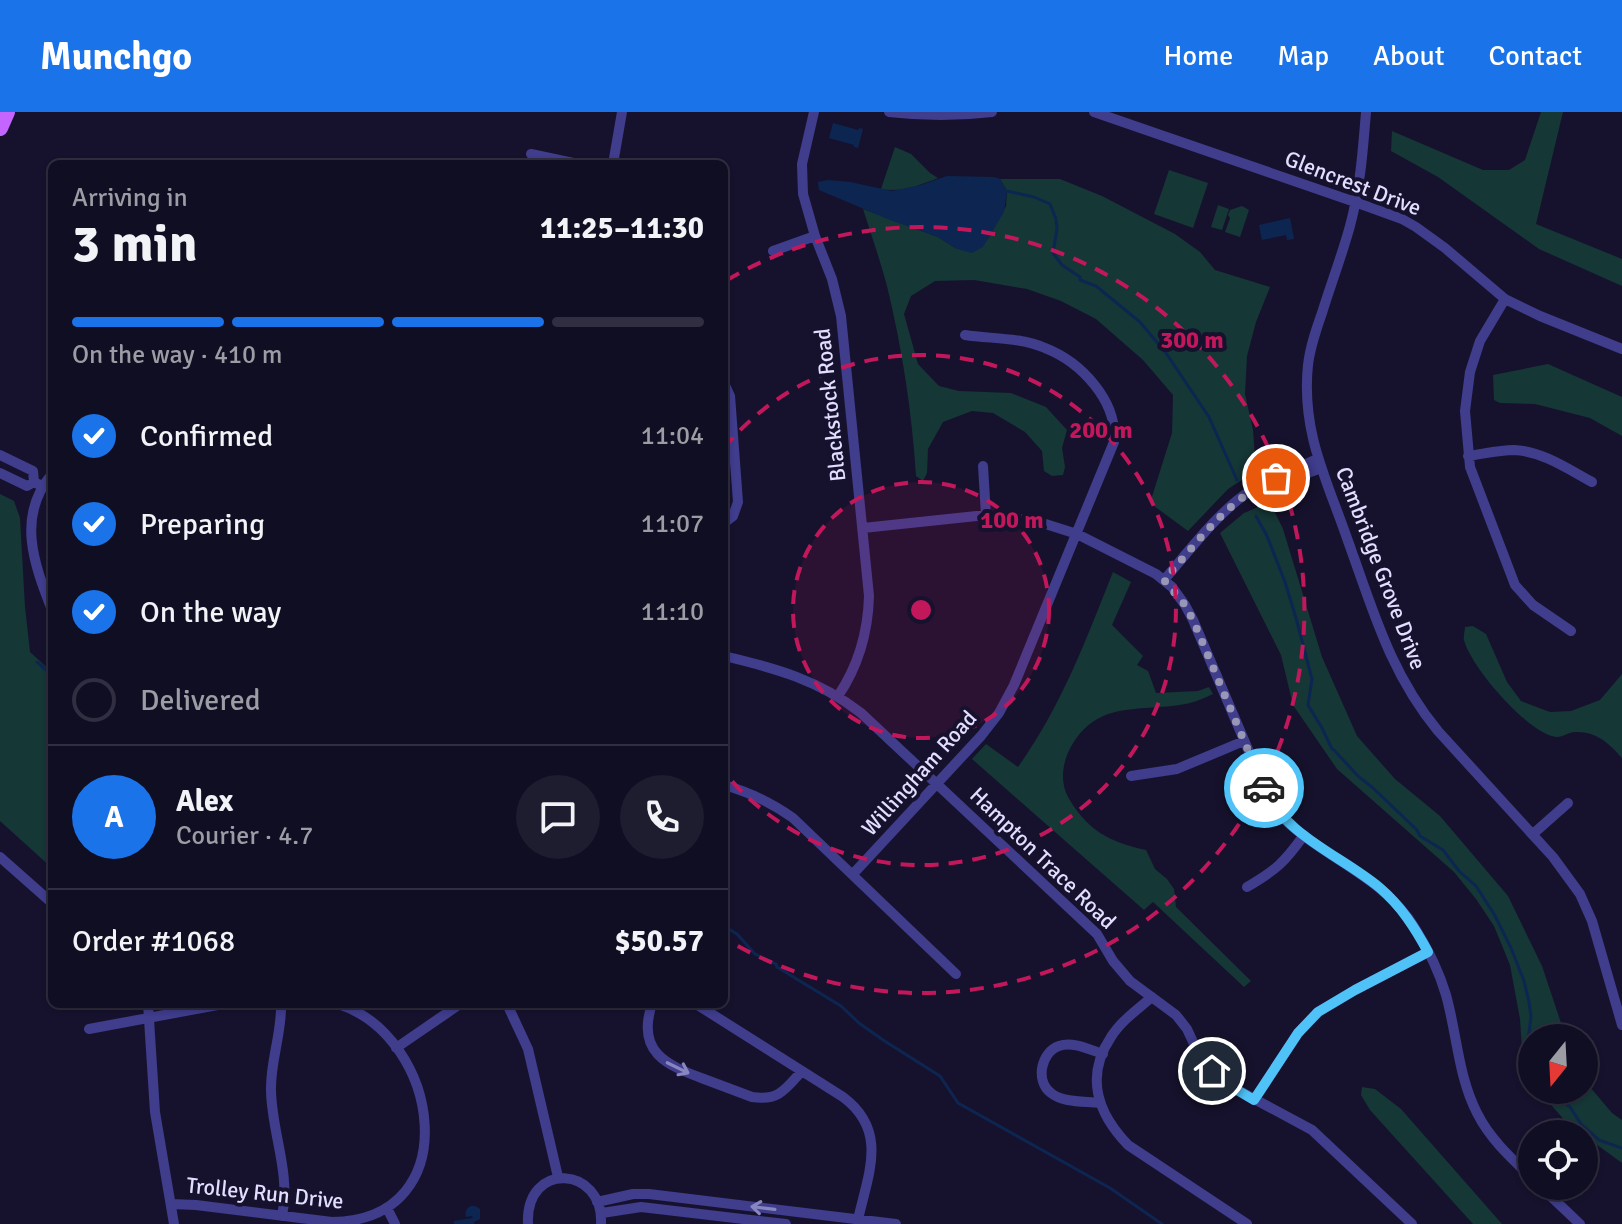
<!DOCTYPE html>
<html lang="en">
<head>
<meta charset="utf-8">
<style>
  body { margin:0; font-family:Signika,sans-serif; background:#1e1c2f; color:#f1f3f6; height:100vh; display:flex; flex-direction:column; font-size:30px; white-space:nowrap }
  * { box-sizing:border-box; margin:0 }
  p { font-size:26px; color:#9c9ca5 }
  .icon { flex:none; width:44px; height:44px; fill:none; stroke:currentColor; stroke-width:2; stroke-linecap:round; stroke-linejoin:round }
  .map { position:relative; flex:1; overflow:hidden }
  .details { position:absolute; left:48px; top:48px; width:680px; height:848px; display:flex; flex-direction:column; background:#100e22; border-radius:12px; box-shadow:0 2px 6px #0004,0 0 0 2px #302e40 }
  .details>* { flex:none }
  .needle { width:52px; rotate:198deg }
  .controls { position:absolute; left:1518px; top:912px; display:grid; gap:16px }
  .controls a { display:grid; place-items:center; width:80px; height:80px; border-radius:50%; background:#100e22; box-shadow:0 2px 6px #0004,0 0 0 2px #302e40; font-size:40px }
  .pin { position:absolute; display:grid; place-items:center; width:68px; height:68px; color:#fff; margin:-34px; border:4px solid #fff; border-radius:50%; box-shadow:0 2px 8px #0007 }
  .courier { position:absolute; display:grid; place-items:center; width:80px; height:80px; margin:-40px; border:6px solid #4fc3f7; border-radius:50%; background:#fff; color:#222; box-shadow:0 2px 10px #0007 }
  .headline em { font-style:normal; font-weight:800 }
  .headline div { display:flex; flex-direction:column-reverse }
  .headline { display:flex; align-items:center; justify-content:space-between; height:136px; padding:0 24px }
  h1 { font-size:52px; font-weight:800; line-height:60px }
  .bar { display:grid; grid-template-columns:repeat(4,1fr); gap:12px 8px; align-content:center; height:96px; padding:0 24px }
  .bar i { height:10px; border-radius:6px; background:#302e40 }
  .bar .current { background:#1a73e8 }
  .bar p { grid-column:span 4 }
  .line { display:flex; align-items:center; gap:20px; padding:0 24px; border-top:2px solid #302e40 }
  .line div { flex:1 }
  .round { display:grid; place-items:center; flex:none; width:84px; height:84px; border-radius:42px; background:#1e1c2f }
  ol { padding:0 24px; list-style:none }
  li { display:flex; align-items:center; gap:24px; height:88px }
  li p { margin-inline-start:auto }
  li .icon { padding:8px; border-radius:50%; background:#1a73e8; color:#fff; stroke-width:4 }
  li:last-child { color:#9c9ca5 }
  li i { width:44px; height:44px; border:4px solid #302e40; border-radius:50% }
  header { display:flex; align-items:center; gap:48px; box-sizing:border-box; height:112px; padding:0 40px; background:#1a73e8; color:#fff }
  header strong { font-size:38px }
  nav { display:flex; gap:44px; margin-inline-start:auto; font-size:28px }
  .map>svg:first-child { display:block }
</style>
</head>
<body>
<header>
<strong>Munchgo</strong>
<nav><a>Home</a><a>Map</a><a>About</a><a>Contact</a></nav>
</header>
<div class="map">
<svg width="1622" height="1112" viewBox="0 0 1622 1112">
  <rect width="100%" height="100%" fill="#16122d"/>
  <path fill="#153736" d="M1541 0H1563L1536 112 1622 147V174L1539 137 1438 65 1391 39 1392 19 1483 58H1509L1525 48Z
    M895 35 911 42 930 61 938 66C921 73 899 81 881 77Z
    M1169 58 1208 71 1193 116 1154 102Z
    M1000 67H1060L1102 84 1175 122 1200 140 1215 158 1270 175 1256 210 1247 244 1245 282 1253 318 1256 359 1228 377 1188 419 1150 391 1172 321 1173 283 1143 248 1096 207 1061 189 1027 177 974 168 935 169 911 184 904 202 918 252 939 274 959 279 1011 281 1046 295 1067 318 1062 336 1065 355 1063 363 1052 364 1044 359 1042 339 1025 320 993 301 972 299 943 310 928 337 927 361 923 369 916 364C912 300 902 236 887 174 880 148 871 122 863 97L938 125 957 137 988 127 1006 94 1007 79Z
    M1218 93 1229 97 1222 118 1211 115Z
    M1242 94 1249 98 1240 125 1225 120 1230 106 1228 103 1230 98Z
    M1548 252 1622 285V324L1590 306 1535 292 1500 291 1494 288 1493 263Z
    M0 382 14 389 20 406 25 495 30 540 52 560V756L0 709Z
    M1270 390 1283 417 1322 545 1357 624 1395 667 1440 704 1508 784 1542 854 1566 926H1532V969L1523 954 1520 907 1510 853 1494 814 1476 787 1454 760 1337 657 1293 593 1281 543 1220 421 1244 401Z
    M1113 460 1131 470 1112 513 1143 544 1137 553 1148 559 1156 581 1198 579 1209 575 1213 582C1206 585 1198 589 1190 591 1140 602 1094 584 1067 643 1062 656 1061 672 1068 685 1087 718 1109 730 1146 738L1155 757 1167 767 1174 777 1176 795 1251 869 1244 875 1153 790 1144 798 972 647 986 632 1018 655C1062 593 1085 530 1113 460Z
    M1473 514 1486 522 1507 570 1521 589 1550 600 1571 599 1600 588 1622 562V646C1609 631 1596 619 1575 620 1569 620 1563 625 1557 625 1529 623 1470 554 1464 528 1463 525 1465 518 1465 515Z
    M1584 968 1612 1001 1622 1008V1051L1567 1011 1538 978H1584Z
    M1362 975 1375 977 1401 997 1502 1112H1473L1370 998 1361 983Z"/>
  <path fill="#0d2651" d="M833 11 858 18 859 16 863 17 858 36 854 35V33L829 26Z
    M947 64 994 65 1000 67 1007 79 1004 100 983 135 972 141 957 137 938 125 890 108 819 78 818 70 828 68 850 70 892 79 921 73Z
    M1290 106 1294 127 1287 128 1286 123 1262 128 1259 113Z
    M471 1094H475L480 1097V1107L474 1110V1112H454V1109L473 1106 472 1104 466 1105C465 1100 466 1096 471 1094Z"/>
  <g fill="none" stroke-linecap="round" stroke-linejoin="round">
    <path stroke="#0d2651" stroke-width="3" d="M1003 81 1007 79 1034 85 1050 92 1056 107 1057 117 1053 141 1062 153 1080 165V168L1096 174 1140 210 1166 241 1209 305 1237 368
      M1256 404 1267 424 1285 470 1296 506 1312 567 1308 593 1322 616 1332 637 1334 638 1358 664 1373 676 1417 718 1420 724 1443 738 1459 759 1476 774 1494 802 1511 836 1524 869 1529 890 1531 904 1527 937 1532 961
      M37 550 52 563
      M724 814 737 822 755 842 776 852 777 855 841 894 859 911 883 928 940 964 958 991 1110 1076 1162 1112
      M1549 978 1570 995 1581 1012 1599 1028 1622 1036"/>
    <path stroke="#3f3d8c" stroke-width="10" d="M814 0 802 52 803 82 815 124 832 167 841 204 869 484C868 521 859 553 838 584
      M889 0C924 4 958 4 992 0
      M1094 0 1355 90 1402 107 1416 115 1445 136 1505 187 1540 204 1622 237
      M1366 0C1363 38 1360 77 1350 114 1342 143 1331 172 1322 201 1316 218 1310 235 1308 253 1301 320 1327 368 1348 429 1373 498 1390 561 1438 619L1553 745 1580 782 1592 809 1622 913
      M531 42 578 52
      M613 52 622 0
      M773 139 815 124
      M1505 187 1480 229 1470 260 1465 299 1470 355 1515 473 1533 493 1571 519
      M724 271 730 284 738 390 733 404 724 411
      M0 343 33 359 34 370
      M1468 344C1483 342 1499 338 1514 338 1542 339 1568 357 1592 370
      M983 354 986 403
      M0 361 27 374 34 370 40 373
      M52 362C16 404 34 452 52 498
      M1282 367 1297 365 1321 356
      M863 416 986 403 1036 409 1077 422 1156 462 1172 475 1185 493 1193 508 1267 682C1272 690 1277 699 1284 707 1325 747 1383 764 1415 816 1428 837 1439 859 1446 883 1457 922 1458 964 1477 1001 1490 1027 1511 1046 1532 1066
      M1164 468C1189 439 1219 399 1250 379 1271 366 1295 357 1317 347
      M724 544C775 556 819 568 861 601L1097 822 1113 849 1130 869 1176 903 1187 917 1200 945 1212 959 1232 975 1312 1018 1412 1112
      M1131 664 1177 657 1244 629
      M724 673C749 680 772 691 793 706L956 862
      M1533 722 1568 691
      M0 745 52 791
      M853 762 981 624 999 601 1014 573 1114 330C1118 289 1081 250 1045 236 1020 225 991 227 965 223
      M1247 775C1276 758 1284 751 1304 723
      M1152 885C1138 897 1121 909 1111 925 1085 964 1097 1001 1128 1033L1247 1112
      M148 892 155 1000 174 1112
      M281 892C282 921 270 950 271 979 272 1022 291 1061 282 1104
      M507 892 528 937 558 1065
      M652 892C636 940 666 953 704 967 720 973 736 979 752 985 778 989 785 978 801 960
      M696 892 843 985C890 1020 867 1064 857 1112
      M89 917 223 892
      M396 936 460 892
      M1254 988 1298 921 1318 900 1355 878 1428 840
      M1100 991C1085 989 1063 991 1051 981 1035 969 1041 940 1059 934 1073 929 1090 938 1103 942
      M1540 1074 1580 1112
      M597 1090 633 1082H649L896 1112
      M171 1092 196 1093 332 1110C469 1108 440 924 338 892
      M387 1096 395 1112
      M602 1101 641 1095 786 1112
      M528 1112C525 1048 604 1054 601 1112"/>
    <path stroke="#c465ff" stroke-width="16" d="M0 16 7 0"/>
  </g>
  <defs><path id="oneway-shaft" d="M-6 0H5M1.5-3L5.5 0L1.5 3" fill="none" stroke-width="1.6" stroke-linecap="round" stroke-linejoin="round" transform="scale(2)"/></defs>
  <g stroke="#8885c0">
    <use href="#oneway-shaft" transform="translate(678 956) rotate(26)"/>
    <use href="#oneway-shaft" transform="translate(763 1096) rotate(-173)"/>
  </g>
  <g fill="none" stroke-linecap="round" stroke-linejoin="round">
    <path stroke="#9a97b6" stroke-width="8" stroke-dasharray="0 14.4" d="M1264 676 1193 508 1185 493 1164 468C1199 429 1227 387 1276 366"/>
    <path stroke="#4fc3f7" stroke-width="10" d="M1212 959 1232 975 1254 988 1298 921 1318 900 1355 878 1428 840C1415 816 1401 794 1380 776 1342 744 1285 724 1264 676"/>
  </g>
  <circle cx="921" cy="498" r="128" fill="#c2185b" fill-opacity=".12"/>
  <g fill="none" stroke="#c2185b" stroke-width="4" stroke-dasharray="14 10">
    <circle cx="921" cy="498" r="128"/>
    <path d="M724 336A255 255 0 1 1 724 660"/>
    <path d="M727 168A383 383 0 1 1 727 828"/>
  </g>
  <g text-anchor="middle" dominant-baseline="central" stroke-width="8" stroke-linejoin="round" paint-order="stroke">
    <g font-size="22" fill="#e1deff" stroke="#16122d">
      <text transform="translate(1353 71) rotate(21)">Glencrest Drive</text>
      <text transform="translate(830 293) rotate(-96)">Blackstock Road</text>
      <text transform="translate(1381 456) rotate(69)">Cambridge Grove Drive</text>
      <text transform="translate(919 661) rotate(-48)">Willingham Road</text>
      <text transform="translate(1043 746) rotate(44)">Hampton Trace Road</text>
      <text transform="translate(265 1081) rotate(6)">Trolley Run Drive</text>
    </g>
  </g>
  <circle cx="921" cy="498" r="12" fill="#c2185b" stroke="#16122d" stroke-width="4"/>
  <g font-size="24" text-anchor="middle" font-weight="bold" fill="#c2185b" stroke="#16122d" stroke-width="8" stroke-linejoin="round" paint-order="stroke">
    <text x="1192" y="236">300 m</text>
    <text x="1101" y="326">200 m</text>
    <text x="1012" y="416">100 m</text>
  </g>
</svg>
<div class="controls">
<a><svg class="needle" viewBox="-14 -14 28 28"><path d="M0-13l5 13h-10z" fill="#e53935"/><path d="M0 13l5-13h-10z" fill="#9c9ca5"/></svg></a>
<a><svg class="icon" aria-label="locate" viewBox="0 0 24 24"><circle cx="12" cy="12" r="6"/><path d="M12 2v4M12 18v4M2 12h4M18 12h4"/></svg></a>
</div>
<div class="pin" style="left:1276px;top:366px;background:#ea580c"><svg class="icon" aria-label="bag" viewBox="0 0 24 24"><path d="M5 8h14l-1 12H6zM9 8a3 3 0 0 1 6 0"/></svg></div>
<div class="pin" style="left:1212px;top:959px;background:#1f2937"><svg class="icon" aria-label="home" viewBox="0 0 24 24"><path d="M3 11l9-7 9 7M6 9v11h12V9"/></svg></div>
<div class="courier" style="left:1264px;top:676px"><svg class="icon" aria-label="car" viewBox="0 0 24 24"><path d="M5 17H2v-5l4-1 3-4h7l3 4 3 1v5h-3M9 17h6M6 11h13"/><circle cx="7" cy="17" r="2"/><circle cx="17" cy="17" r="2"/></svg></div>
<section class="details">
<div class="headline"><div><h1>3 min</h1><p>Arriving in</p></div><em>11:25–11:30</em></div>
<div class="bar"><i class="current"></i><i class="current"></i><i class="current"></i><i></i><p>On the way · 410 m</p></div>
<ol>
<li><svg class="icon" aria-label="check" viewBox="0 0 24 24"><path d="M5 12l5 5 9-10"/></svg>Confirmed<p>11:04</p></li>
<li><svg class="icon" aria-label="check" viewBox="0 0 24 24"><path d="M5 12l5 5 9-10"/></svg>Preparing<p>11:07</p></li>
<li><svg class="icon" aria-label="check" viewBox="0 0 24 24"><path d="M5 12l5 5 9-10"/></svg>On the way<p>11:10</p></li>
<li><i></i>Delivered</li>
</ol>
<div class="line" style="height:144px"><b class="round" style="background:#1a73e8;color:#fff">A</b><div><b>Alex</b><p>Courier · 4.7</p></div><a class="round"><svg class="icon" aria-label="chat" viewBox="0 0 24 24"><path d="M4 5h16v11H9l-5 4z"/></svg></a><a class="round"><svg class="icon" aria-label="phone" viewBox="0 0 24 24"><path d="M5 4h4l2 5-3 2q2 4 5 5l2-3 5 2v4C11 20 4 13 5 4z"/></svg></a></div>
<div class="line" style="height:104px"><div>Order #1068</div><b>$50.57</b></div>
</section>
</div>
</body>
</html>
